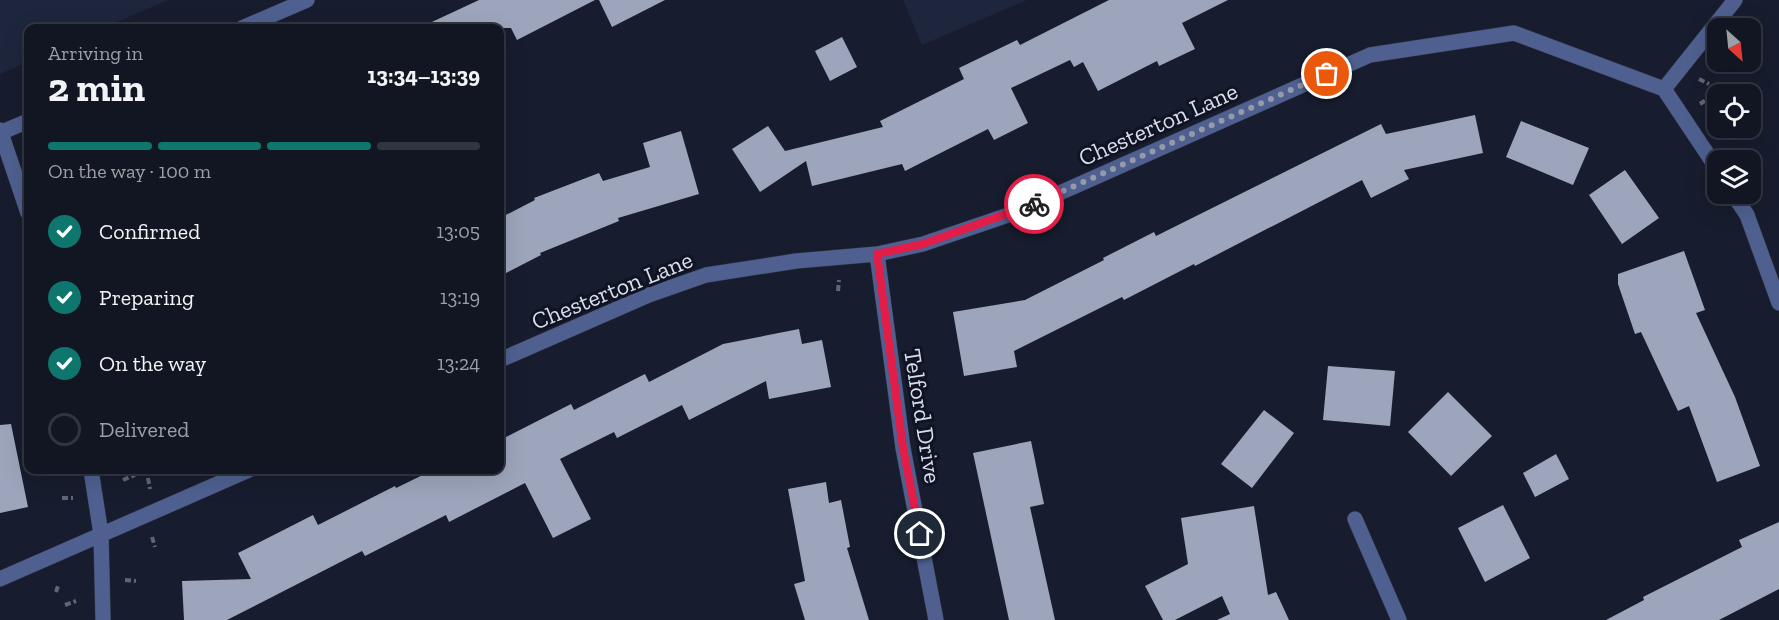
<!DOCTYPE html>
<html lang="en">
<head>
<meta charset="utf-8">
<style>
  body { margin:0; font-family:"Zilla Slab",serif; background:#1a1f2a; color:#f1f3f6; height:100vh; display:flex; flex-direction:column; font-size:22px; white-space:nowrap }
  * { box-sizing:border-box; margin:0 }
  p { font-size:20px; color:#9c9fa5 }
  .icon { flex:none; width:33px; height:33px; fill:none; stroke:currentColor; stroke-width:2; stroke-linecap:round; stroke-linejoin:round }
  .map { position:relative; flex:1; overflow:hidden }
  .details { position:absolute; left:24px; top:24px; width:480px; height:450px; display:flex; flex-direction:column; background:#111622; border-radius:12px; box-shadow:0 6px 24px #0002,0 0 0 2px #303540 }
  .details>* { flex:none }
  .needle { width:39px; rotate:153deg }
  .fabs { position:absolute; left:1707px; top:18px; display:grid; gap:12px }
  .fabs a { display:grid; place-items:center; width:54px; height:54px; border-radius:12px; background:#111622; box-shadow:0 6px 24px #0002,0 0 0 2px #303540; font-size:30px }
  .pin { position:absolute; display:grid; place-items:center; width:51px; height:51px; color:#fff; margin:-26px; border:3px solid #fff; border-radius:50%; box-shadow:0 2px 6px #0007 }
  .courier { position:absolute; display:grid; place-items:center; width:60px; height:60px; margin:-30px; border:4px solid #e11d48; border-radius:50%; background:#fff; color:#222; box-shadow:0 2px 8px #0007 }
  .overview em { font-style:normal; font-weight:700 }
  .overview div { display:flex; flex-direction:column-reverse }
  .overview { display:flex; align-items:center; justify-content:space-between; height:102px; padding:0 24px }
  h1 { font-size:39px; font-weight:700; line-height:45px }
  .bar { display:grid; grid-template-columns:repeat(4,1fr); gap:9px 6px; align-content:center; height:72px; padding:0 24px }
  .bar i { height:8px; border-radius:4px; background:#303540 }
  .bar .current { background:#0f766e }
  .bar p { grid-column:span 4 }
  ol { padding:0 24px; list-style:none }
  li { display:flex; align-items:center; gap:18px; height:66px }
  li p { margin-inline-start:auto }
  li .icon { padding:6px; border-radius:50%; background:#0f766e; color:#fff; stroke-width:4 }
  li:last-child { color:#9c9fa5 }
  li i { width:33px; height:33px; border:3px solid #303540; border-radius:50% }
  .map>svg:first-child { display:block }
</style>
</head>
<body>
<div class="map">
<svg width="1779" height="620" viewBox="0 0 1779 620">
  <rect width="100%" height="100%" fill="#171d2e"/>
  <path fill="#1e263d" d="M0 0H168L103 28H28V62L0 74Z
    M903 0H1027L922 45Z"/>
  <path fill="#9ca5bb" d="M479 0H595L517 40 511 28H419Z
    M599 0H665L612 27Z
    M1109 0H1228L1182 23 1195 49 1159 66 1157 61 1098 91 1083 62 1074 67 1070 60 1011 88 1028 123 994 140 988 129 905 171 902 164 812 186 806 161 760 192 732 149 768 126 785 151 883 127 880 121 964 79 959 68 1017 40 1020 45Z
    M842 37 857 67 830 81 815 51Z
    M1475 115 1483 153 1404 170 1409 179 1371 198 1362 180 1195 266 1194 264 1124 300 1122 297 1014 351 1017 367 964 376 953 312 1025 300 1104 260 1103 258 1154 232 1156 236 1381 124 1386 134Z
    M1521 121 1589 148 1573 185 1506 157Z
    M681 131 699 194 618 218 619 221 540 253 541 255 500 276V218L535 200 534 198 599 173 603 181 650 167 643 143Z
    M1625 170 1659 218 1622 244 1589 195Z
    M1684 251 1705 310 1696 313 1735 397 1760 466 1717 482 1689 406 1678 411 1641 332 1635 334 1618 284V274Z
    M799 329 802 344 822 340 831 387 769 399 766 381 689 420 682 405 617 438 614 432 560 459 591 519 553 538 525 483 449 522 446 515 365 556 362 551 227 620H184L182 581 251 579 238 553 313 515 318 525 395 486 396 488 433 470H500V440L571 404 574 410 645 374 649 382 723 344Z
    M1328 366 1395 371 1390 426 1323 420Z
    M1448 392 1492 436 1451 476 1408 432Z
    M1264 410 1294 433 1252 488 1221 464Z
    M11 424 28 507 0 513V425Z
    M1031 441 1044 504 1030 507 1055 620H1009L973 453Z
    M1556 454 1569 479 1535 497 1523 473Z
    M826 482 829 503 841 500 850 547 847 548 869 620H805L794 584 805 581 788 489Z
    M1503 505 1530 558 1485 582 1458 528Z
    M1254 506 1268 595 1276 592 1289 620H1217L1230 614 1222 596 1175 620H1163L1145 586 1188 564 1181 518Z
    M1779 522V589L1719 620H1606L1644 600 1643 597 1742 547 1739 540Z"/>
  <g fill="none" stroke-linecap="round" stroke-linejoin="round">
    <defs>
      <path id="minor" d="M242 28 307 0
        M1664 89 1735 0
        M1664 89 1718 170
        M0 130 28 213
        M0 133 28 121
        M1733 194 1747 215 1779 303
        M877 254 903 448 936 620
        M500 360 649 295 706 275 796 261 877 254 923 244 1017 212 1370 55 1514 33 1664 89
        M91 470 101 534 103 620
        M1355 519 1399 620
        M0 579 249 470"/>
    </defs>
    <use href="#minor" stroke="#323848" stroke-width="16"/>
    <path stroke="#606675" stroke-width="4" stroke-dasharray="6 3" stroke-linecap="butt" d="M1699 79 1709 84
      M1700 104 1714 94
      M838 291 839 280
      M148 478 150 489
      M123 480 135 475
      M62 498H73
      M152 537 155 547
      M125 580 136 581
      M56 592 58 586
      M65 605 76 601"/>
    <use href="#minor" stroke="#4f6090" stroke-width="15"/>
  </g>
  <g fill="none" stroke-linecap="round" stroke-linejoin="round">
    <path stroke="#959aa8" stroke-width="6" stroke-dasharray="0 10.8" d="M1034 204 1327 74"/>
    <path stroke="#e11d48" stroke-width="8" d="M920 534 903 448 877 254 923 244 1034 204"/>
  </g>
  <g text-anchor="middle" dominant-baseline="central" stroke-width="6" stroke-linejoin="round" paint-order="stroke">
    <g font-size="24" fill="#d9deea" stroke="#0e1424">
      <text transform="translate(1158 124) rotate(-24)">Chesterton Lane</text>
      <text transform="translate(612 290) rotate(-22)">Chesterton Lane</text>
      <text transform="translate(923 416) rotate(81)">Telford Drive</text>
    </g>
  </g>
</svg>
<div class="fabs">
<a><svg class="needle" viewBox="-14 -14 28 28"><path d="M0-13l5 13h-10z" fill="#e53935"/><path d="M0 13l5-13h-10z" fill="#9c9fa5"/></svg></a>
<a><svg class="icon" aria-label="locate" viewBox="0 0 24 24"><circle cx="12" cy="12" r="6"/><path d="M12 2v4M12 18v4M2 12h4M18 12h4"/></svg></a>
<a><svg class="icon" aria-label="layers" viewBox="0 0 24 24"><path d="M12 4l9 5-9 5-9-5zM3 14l9 5 9-5"/></svg></a>
</div>
<div class="pin" style="left:1327px;top:74px;background:#ea580c"><svg class="icon" aria-label="bag" viewBox="0 0 24 24"><path d="M5 8h14l-1 12H6zM9 8a3 3 0 0 1 6 0"/></svg></div>
<div class="pin" style="left:920px;top:534px;background:#1f2937"><svg class="icon" aria-label="home" viewBox="0 0 24 24"><path d="M3 11l9-7 9 7M6 9v11h12V9"/></svg></div>
<div class="courier" style="left:1034px;top:204px"><svg class="icon" aria-label="bike" viewBox="0 0 24 24"><circle cx="6" cy="16" r="4"/><circle cx="18" cy="16" r="4"/><path d="M6 16l4-8h5l3 8M10 8l3 8H6M13 5h3"/></svg></div>
<section class="details">
<div class="overview"><div><h1>2 min</h1><p>Arriving in</p></div><em>13:34–13:39</em></div>
<div class="bar"><i class="current"></i><i class="current"></i><i class="current"></i><i></i><p>On the way · 100 m</p></div>
<ol>
<li><svg class="icon" aria-label="check" viewBox="0 0 24 24"><path d="M5 12l5 5 9-10"/></svg>Confirmed<p>13:05</p></li>
<li><svg class="icon" aria-label="check" viewBox="0 0 24 24"><path d="M5 12l5 5 9-10"/></svg>Preparing<p>13:19</p></li>
<li><svg class="icon" aria-label="check" viewBox="0 0 24 24"><path d="M5 12l5 5 9-10"/></svg>On the way<p>13:24</p></li>
<li><i></i>Delivered</li>
</ol>
</section>
</div>
</body>
</html>
